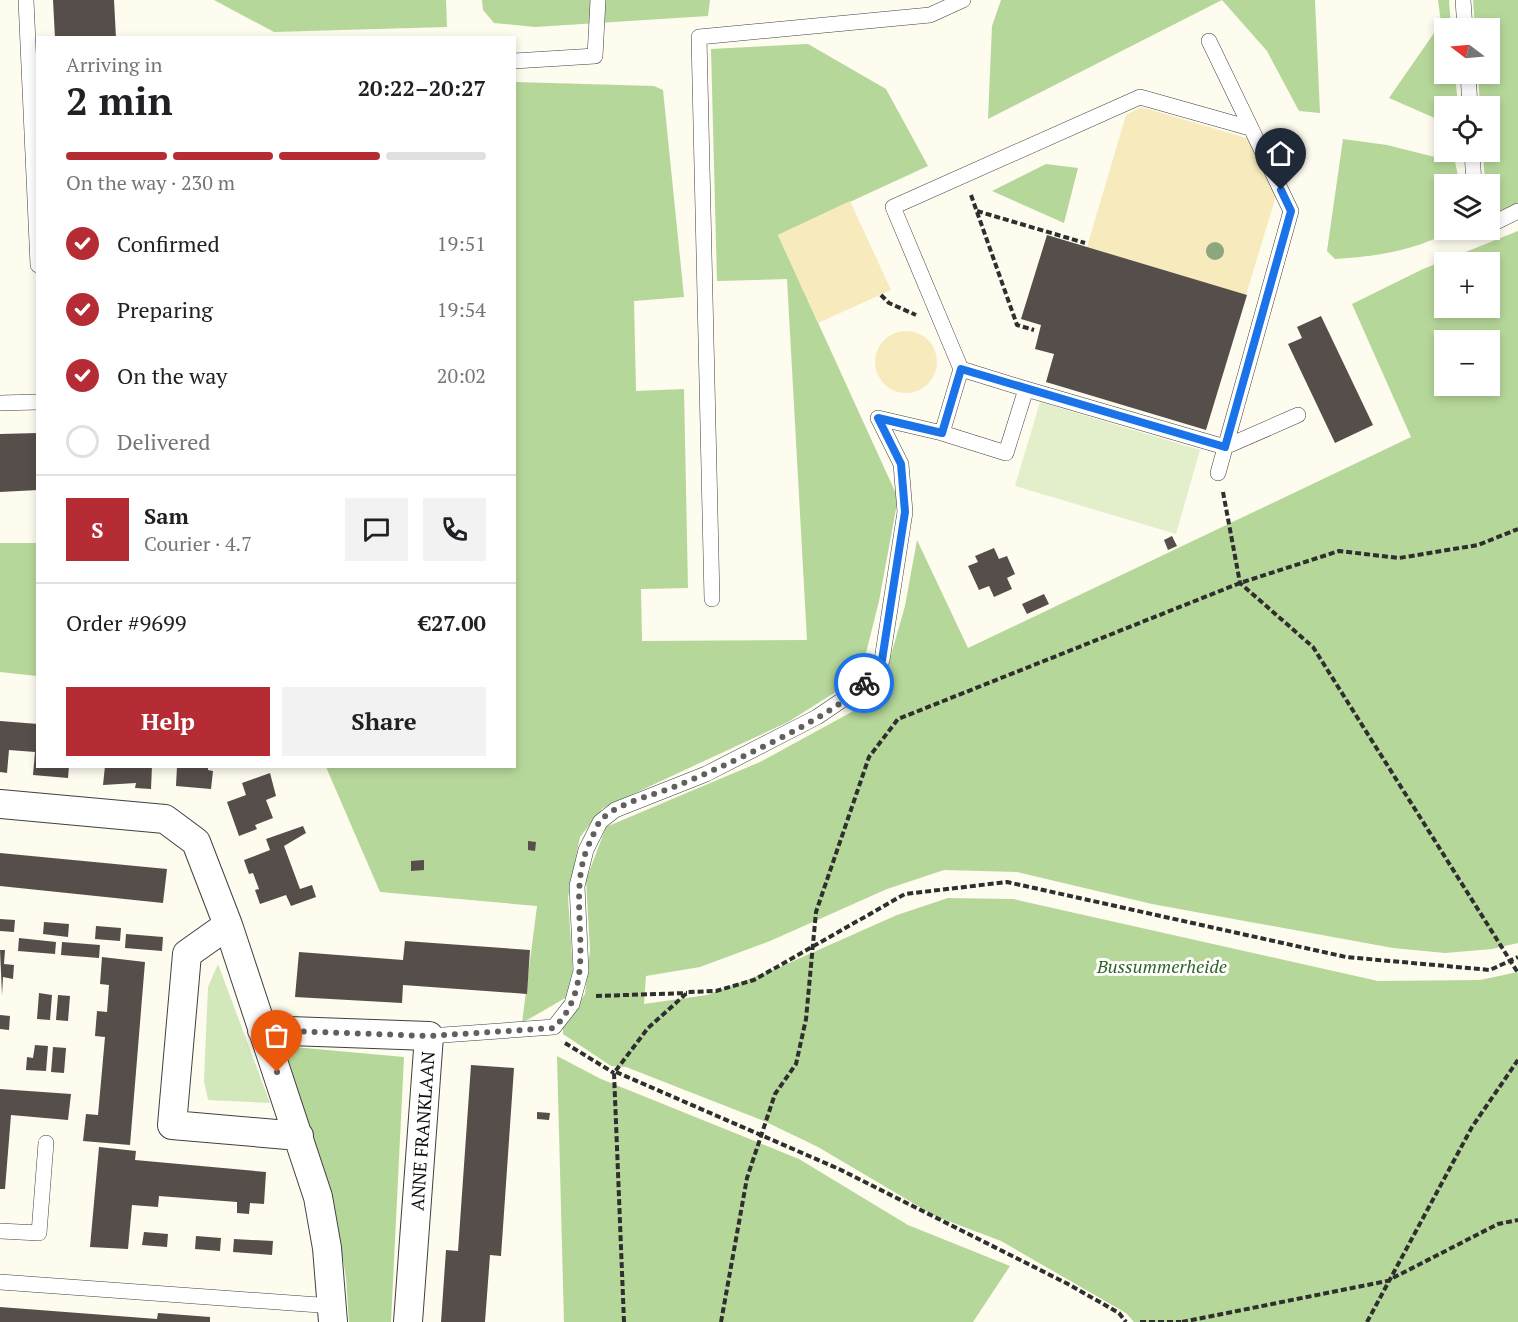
<!DOCTYPE html>
<html lang="en">
<head>
<meta charset="utf-8">
<style>
  body { margin:0; font-family:"PT Serif",serif; background:#f2f2f2; color:#202124; height:100vh; display:flex; flex-direction:column; font-size:22px; white-space:nowrap }
  * { box-sizing:border-box; margin:0 }
  p { font-size:20px; color:#757577 }
  .icon { flex:none; width:33px; height:33px; fill:none; stroke:currentColor; stroke-width:2; stroke-linecap:round; stroke-linejoin:round }
  .map { position:relative; flex:1; overflow:hidden }
  .details { position:absolute; left:36px; top:36px; width:480px; height:732px; display:flex; flex-direction:column; background:#fff; border-radius:0px; box-shadow:0 3px 9px #0003 }
  .details>* { flex:none }
  .needle { width:39px; rotate:286deg }
  .controls { position:absolute; left:1434px; top:18px; display:grid; gap:12px }
  .controls a { display:grid; place-items:center; width:66px; height:66px; border-radius:0px; background:#fff; box-shadow:0 3px 9px #0003; font-size:30px }
  .pin { position:absolute; display:grid; place-items:center; width:51px; height:51px; color:#fff; margin:-62px -26px; border-radius:50% 50% 50% 0; rotate:-45deg; box-shadow:0 0 6px #0007 }
  .pin .icon { rotate:45deg }
  .courier { position:absolute; display:grid; place-items:center; width:60px; height:60px; margin:-30px; border:4px solid #1a73e8; border-radius:50%; background:#fff; color:#222; box-shadow:0 2px 8px #0007 }
  .head em { font-style:normal; font-weight:600 }
  .head div { display:flex; flex-direction:column-reverse }
  .head { display:flex; align-items:center; justify-content:space-between; height:102px; padding:0 30px }
  h1 { font-size:39px; font-weight:600; line-height:45px }
  .bar { display:grid; grid-template-columns:repeat(4,1fr); gap:9px 6px; align-content:center; height:72px; padding:0 30px }
  .bar i { height:8px; border-radius:4px; background:#e0e0e0 }
  .bar .current { background:#b62c35 }
  .bar p { grid-column:span 4 }
  .line { display:flex; align-items:center; gap:15px; padding:0 30px; border-top:2px solid #e0e0e0 }
  .line div { flex:1 }
  .round { display:grid; place-items:center; flex:none; width:63px; height:63px; border-radius:0px; background:#f2f2f2 }
  ol { padding:0 30px; list-style:none }
  li { display:flex; align-items:center; gap:18px; height:66px }
  li p { margin-inline-start:auto }
  li .icon { padding:6px; border-radius:50%; background:#b62c35; color:#fff; stroke-width:4 }
  li:last-child { color:#757577 }
  li i { width:33px; height:33px; border:3px solid #e0e0e0; border-radius:50% }
  .cta { display:flex; gap:12px; margin-top:auto; padding:12px 30px }
  .cta a { flex:1; height:69px; border-radius:0px; background:#b62c35; color:#fff; font-size:24px; font-weight:600; line-height:69px; text-align:center }
  .cta a+a { background:#f2f2f2; color:#202124 }
  .map>svg:first-child { display:block }
</style>
</head>
<body>
<div class="map">
<svg width="1518" height="1322" viewBox="0 0 1518 1322">
  <rect width="100%" height="100%" fill="#fefbef"/>
  <path fill="#d2e7ba" d="M218 964 270 1103 208 1100 204 1081 208 987Z"/>
  <path fill="#b6d79a" fill-rule="evenodd" d="M214 0H446L447 27 274 32Z
    M482 0H710L708 16 535 27 494 23 483 10Z
    M1001 0H1315L1320 113 1299 111 1267 51 1222 0 988 119 992 26Z
    M1438 0H1449L1451 28H1444V74H1455L1458 106H1444V122L1389 98 1441 23Z
    M1473 0H1518V203L1490 215V184H1485L1483 152H1490V106H1480L1478 74H1490V28H1475Z
    M808 44 886 89 928 166 778 235 898 498 879 601 863 665 850 683 788 722 603 808 580 837 568 897 573 973 567 997 522 1023 537 906 380 892 326 767 514 766 515 82 654 86 663 90 684 297 634 301 636 391 684 389 688 588 641 589 642 641 807 640 787 279 717 281 711 49Z
    M1343 139 1387 145 1455 162 1460 184H1444V230L1454 231C1411 250 1383 256 1335 259L1327 251Z
    M1046 164 1078 168 1064 223 992 191Z
    M1518 231V943L1492 949 1445 953 1393 948 1152 904 1017 872 944 870 887 889 770 941 700 967 646 976 644 1004 707 995 780 967 897 915 948 898 1013 899 1378 981 1480 980 1518 972V1322H1134L1126 1313 1001 1241 935 1216 818 1147 764 1121 626 1067 611 1066 563 1034V1025L585 994 590 950 586 880 606 827 760 762 879 697 905 606 917 540 968 648 1411 437 1352 304 1423 269ZM1444 262H1490V308H1444ZM1444 340H1490V386H1444Z
    M0 543H37V676L0 672Z
    M283 1046 404 1057 391 1322H349L346 1278 335 1212Z
    M557 1056 601 1079 799 1159 908 1225 1010 1266 973 1322H564Z"/>
  <path fill="#f7eabd" d="M1141 107 1250 139 1276 196 1246 295 1087 247 1126 115Z
    M850 201 891 290 818 323 778 235Z
    M875 362a31 31 0 1 1 62 0a31 31 0 1 1-62 0Z"/>
  <path fill="#e3efcb" d="M1040 402 1200 450 1176 534 1015 486Z"/>
  <path fill="#554e4a" d="M53 0H114L116 38H55Z
    M1047 235 1247 295 1206 430 1046 382 1054 354 1035 349 1041 325 1021 319Z
    M1321 316 1373 425 1335 443 1288 344 1302 338 1297 327Z
    M38 433V490L0 492V434Z
    M1172 536 1177 546 1168 550 1164 540Z
    M994 548 999 559 1007 556 1015 574 1007 578 1012 589 994 597 989 586 979 590 968 566 978 562 975 556Z
    M1044 594 1049 604 1027 614 1022 604Z
    M0 721 38 724V766H69L68 778 33 775 35 752 9 750 7 773 0 772Z
    M105 766H152L151 789 135 788 136 783 103 785Z
    M177 766H208V770L213 771 211 789 176 786Z
    M270 773 276 796 266 800 273 818 255 825 257 829 239 836 227 802 246 795 242 783Z
    M303 826 306 833 284 846 300 889 312 885 316 897 291 906 286 895 260 904 255 890 259 889 253 873 249 874 244 860 270 850 266 839Z
    M528 841 536 842 535 851 528 850Z
    M0 853 167 869 163 903 0 886Z
    M424 860V870L411 871V861Z
    M0 919 15 920 14 932 0 931Z
    M44 922 69 924 68 937 43 934Z
    M96 926 121 928 120 941 95 939Z
    M126 934 163 937 162 951 125 948Z
    M19 938 56 942 55 954 18 951Z
    M405 941 530 950 527 994 403 985 402 1003 295 997 299 952 403 960Z
    M62 942 100 945 99 958 61 955Z
    M0 950H5L4 964 14 965 13 979 3 977 2 995Z
    M102 957 145 962 130 1145 83 1141 86 1114 98 1115 105 1037 95 1036 97 1011 107 1012 109 985 100 984Z
    M39 993 52 995 50 1020 37 1019Z
    M58 995 70 996 68 1021 56 1020Z
    M0 1015 10 1016 9 1030 0 1029Z
    M35 1045 48 1046 46 1071 26 1070 27 1057 33 1058Z
    M53 1047 66 1048 64 1073 51 1072Z
    M471 1065 514 1068 501 1256 490 1255 485 1322H441L446 1250 458 1251Z
    M0 1089 71 1094 68 1120 11 1115 5 1189H0Z
    M537 1112 550 1113 549 1120 537 1119Z
    M99 1147 136 1151 135 1160 266 1172 264 1204 250 1203 249 1214 237 1213V1202L159 1196 158 1207 132 1205 128 1249 90 1247Z
    M144 1232 168 1234 167 1247 142 1245Z
    M196 1236 221 1238 220 1251 195 1249Z
    M234 1239 273 1241 272 1255 233 1252Z
    M0 1307 157 1319 158 1313 210 1317V1322H0Z"/>
  <g fill="none" stroke-linecap="round" stroke-linejoin="round">
    <defs>
      <path id="service" d="M26 0 38 265
        M1463 0 1465 28
        M1209 41 1291 211 1218 473
        M514 61 595 56 598 0
        M1468 74 1470 106
        M1472 152 1474 184
        M1490 225 1518 211
        M1477 230H1479
        M961 369 893 207 1140 97 1250 128
        M961 369 1026 389 1006 453 942 433Z
        M1026 389 1225 447 1298 415
        M0 403 38 402
        M712 599 699 37 930 15 963 0
        M429 1036 554 1027 572 1004 581 971 577 886 586 850 600 822 615 810 706 774 817 717 860 688 882 660 905 512 901 464 878 418 942 433
        M0 1231 39 1233 46 1143
        M0 1282 333 1306"/>
      <path id="minor" d="M0 804 165 819 196 842 228 925 318 1197 327 1248 333 1322
        M228 925 187 954 172 1125 299 1136
        M262 1030 429 1036 408 1322"/>
    </defs>
    <use href="#service" stroke="#404040" stroke-width="16"/>
    <use href="#minor" stroke="#404040" stroke-width="30"/>
    <path stroke="#2f2f2f" stroke-width="4" stroke-dasharray="6 3" stroke-linecap="butt" d="M971 195 1017 325 1034 330
      M977 211 1085 243
      M881 295 889 303 916 315
      M1223 492 1240 583 1313 647 1518 973
      M596 996 687 993
      M565 1043 614 1073
      M616 1072 839 1169 1068 1284 1119 1313 1126 1322
      M624 1322 614 1073 648 1028 688 992 716 991 754 980 905 894 1007 882 1346 957 1490 970 1518 957
      M721 1322 747 1178 775 1094 796 1064 806 1019 816 912 869 757 898 719 1240 583 1339 551 1399 558 1478 545 1518 529
      M1140 1322H1181
      M1182 1322 1387 1281 1498 1224 1518 1220
      M1367 1322 1472 1127 1518 1060"/>
    <use href="#service" stroke="#fff" stroke-width="15"/>
    <use href="#minor" stroke="#fff" stroke-width="28"/>
  </g>
  <g fill="#8ca77e">
    <circle cx="1285" cy="158" r="9"/>
    <circle cx="1215" cy="251" r="9"/>
  </g>
  <g fill="none" stroke-linecap="round" stroke-linejoin="round">
    <path stroke="#61605c" stroke-width="6" stroke-dasharray="0 10.8" d="M277 1072 262 1030 429 1036 554 1028C605 977 561 901 590 842 593 836 596 827 600 821 616 803 652 796 674 787 716 770 839 715 864 683"/>
    <path stroke="#1a73e8" stroke-width="8" d="M864 683 882 660 905 512 901 464 878 418 942 433 961 369 1225 447 1291 211 1281 190"/>
  </g>
  <g text-anchor="middle" dominant-baseline="central" stroke-width="6" stroke-linejoin="round" paint-order="stroke">
    <g font-size="18" font-style="italic" fill="#2f6221" stroke="#fff">
      <text x="1162" y="966">Bussummerheide</text>
    </g>
    <g font-size="18" fill="#0d0d0d" stroke="#fff">
      <text transform="translate(422 1131) rotate(-86)">ANNE FRANKLAAN</text>
    </g>
  </g>
</svg>
<div class="controls">
<a><svg class="needle" viewBox="-14 -14 28 28"><path d="M0-13l5 13h-10z" fill="#e53935"/><path d="M0 13l5-13h-10z" fill="#757577"/></svg></a>
<a><svg class="icon" aria-label="locate" viewBox="0 0 24 24"><circle cx="12" cy="12" r="6"/><path d="M12 2v4M12 18v4M2 12h4M18 12h4"/></svg></a>
<a><svg class="icon" aria-label="layers" viewBox="0 0 24 24"><path d="M12 4l9 5-9 5-9-5zM3 14l9 5 9-5"/></svg></a>
<a>+</a>
<a>−</a>
</div>
<div class="pin" style="left:277px;top:1072px;background:#ea580c"><svg class="icon" aria-label="bag" viewBox="0 0 24 24"><path d="M5 8h14l-1 12H6zM9 8a3 3 0 0 1 6 0"/></svg></div>
<div class="pin" style="left:1281px;top:190px;background:#1f2937"><svg class="icon" aria-label="home" viewBox="0 0 24 24"><path d="M3 11l9-7 9 7M6 9v11h12V9"/></svg></div>
<div class="courier" style="left:864px;top:683px"><svg class="icon" aria-label="bike" viewBox="0 0 24 24"><circle cx="6" cy="16" r="4"/><circle cx="18" cy="16" r="4"/><path d="M6 16l4-8h5l3 8M10 8l3 8H6M13 5h3"/></svg></div>
<section class="details">
<div class="head"><div><h1>2 min</h1><p>Arriving in</p></div><em>20:22–20:27</em></div>
<div class="bar"><i class="current"></i><i class="current"></i><i class="current"></i><i></i><p>On the way · 230 m</p></div>
<ol>
<li><svg class="icon" aria-label="check" viewBox="0 0 24 24"><path d="M5 12l5 5 9-10"/></svg>Confirmed<p>19:51</p></li>
<li><svg class="icon" aria-label="check" viewBox="0 0 24 24"><path d="M5 12l5 5 9-10"/></svg>Preparing<p>19:54</p></li>
<li><svg class="icon" aria-label="check" viewBox="0 0 24 24"><path d="M5 12l5 5 9-10"/></svg>On the way<p>20:02</p></li>
<li><i></i>Delivered</li>
</ol>
<div class="line" style="height:108px"><b class="round" style="background:#b62c35;color:#fff">S</b><div><b>Sam</b><p>Courier · 4.7</p></div><a class="round"><svg class="icon" aria-label="chat" viewBox="0 0 24 24"><path d="M4 5h16v11H9l-5 4z"/></svg></a><a class="round"><svg class="icon" aria-label="phone" viewBox="0 0 24 24"><path d="M5 4h4l2 5-3 2q2 4 5 5l2-3 5 2v4C11 20 4 13 5 4z"/></svg></a></div>
<div class="line" style="height:78px"><div>Order #9699</div><b>€27.00</b></div>
<div class="cta"><a>Help</a><a>Share</a></div>
</section>
</div>
</body>
</html>
